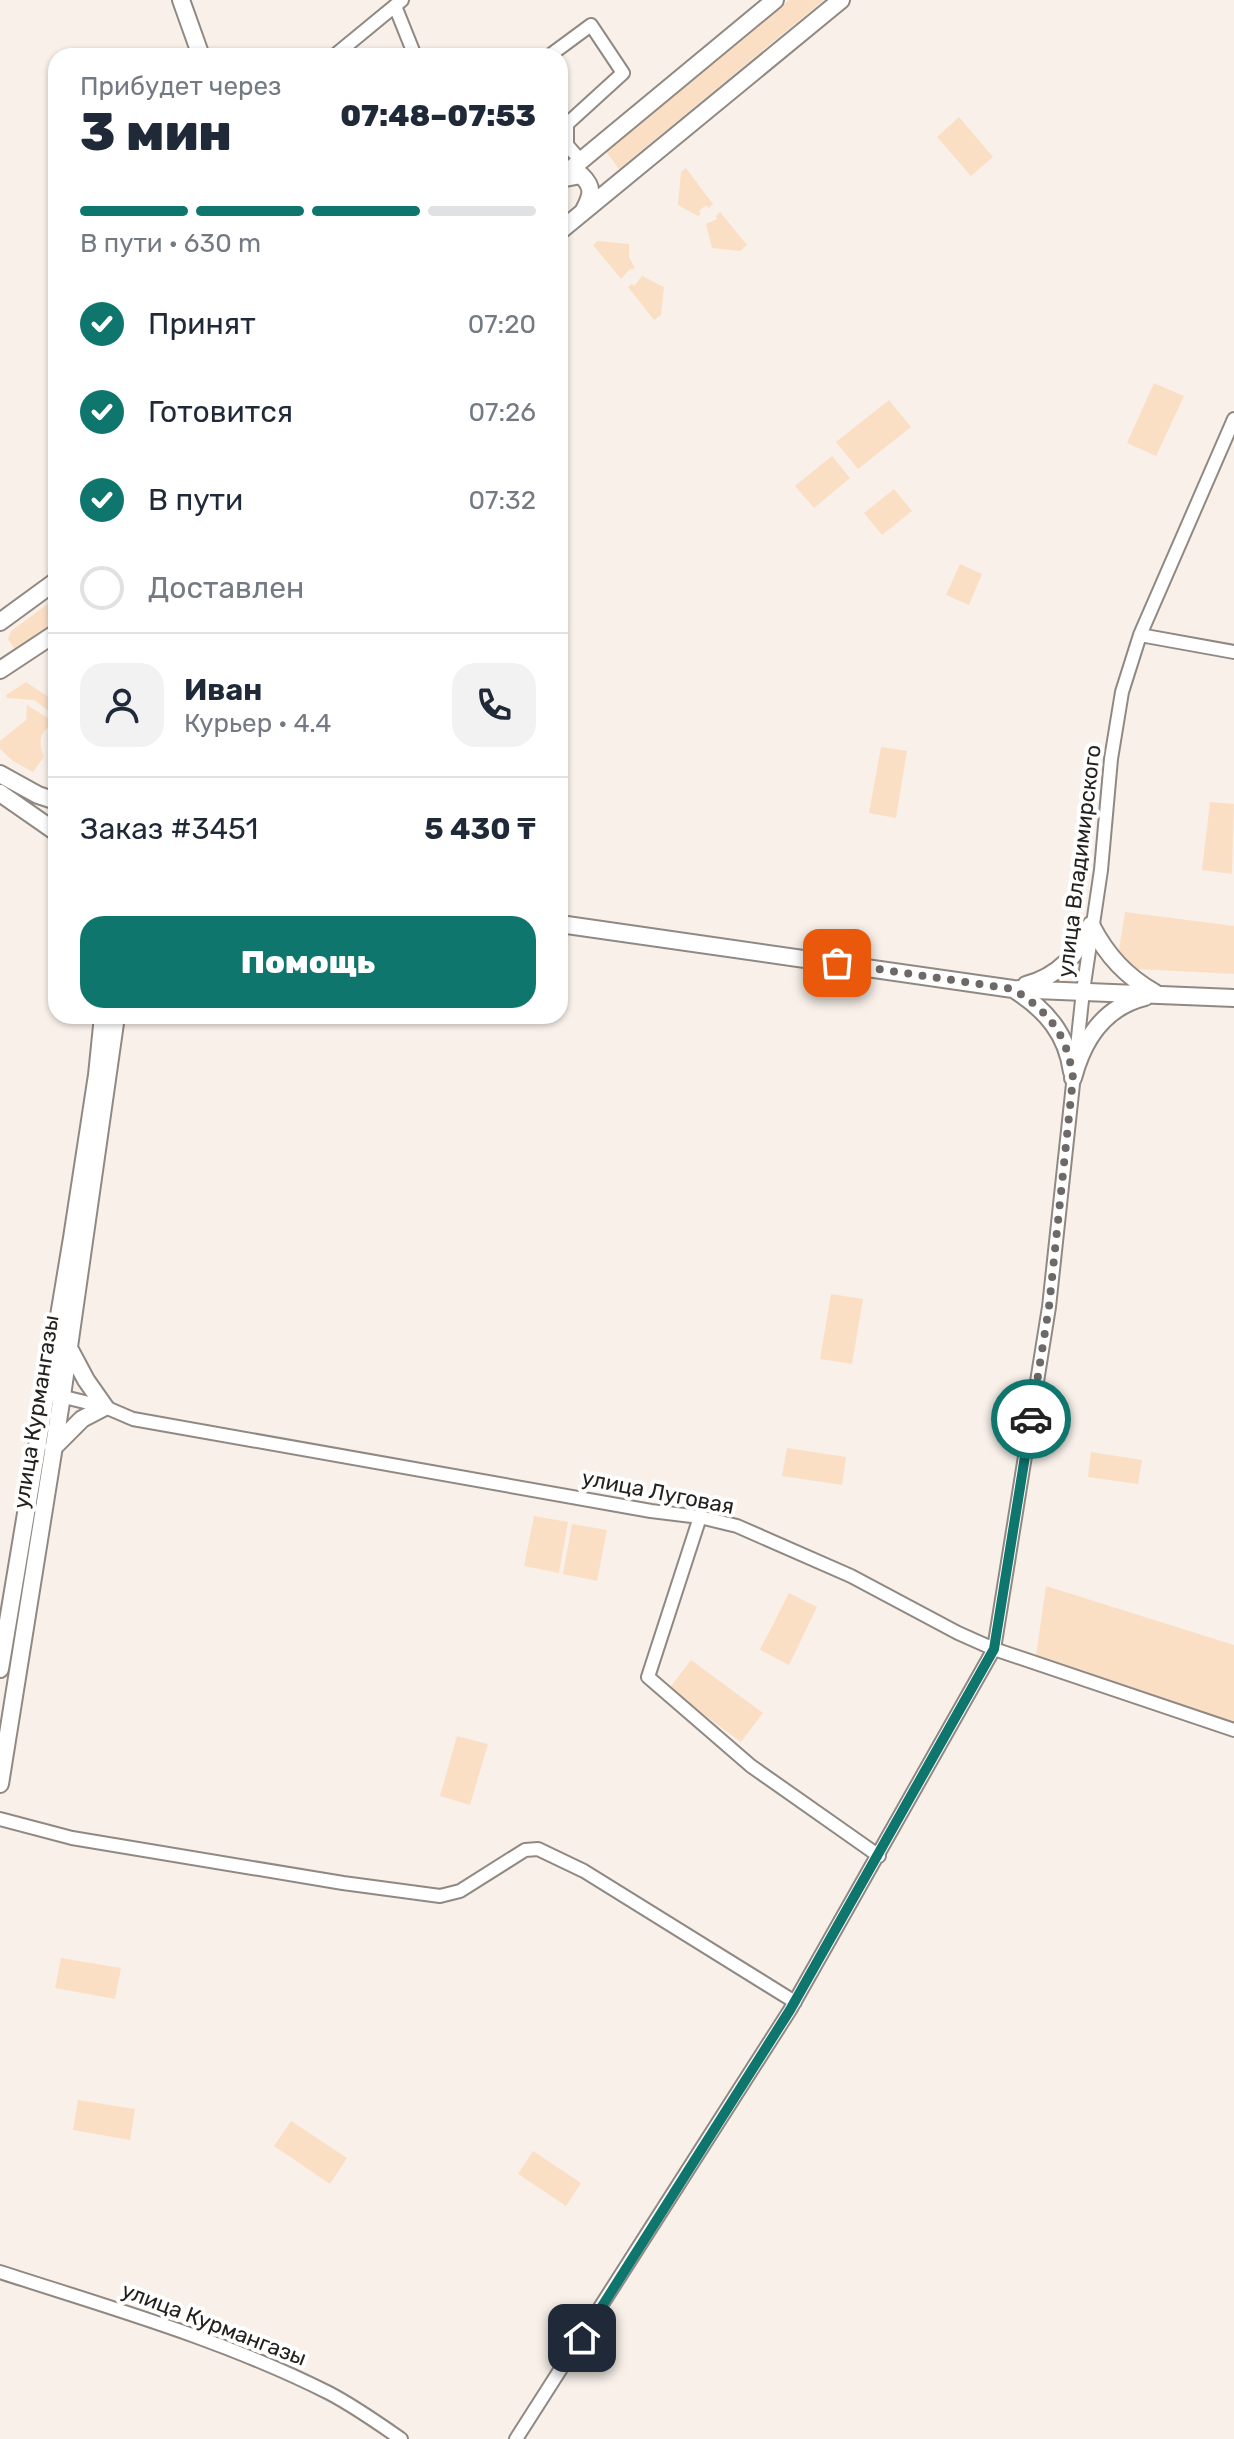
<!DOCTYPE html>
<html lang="ru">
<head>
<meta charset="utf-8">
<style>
  body { margin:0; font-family:Rubik,sans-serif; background:#f2f2f3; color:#1f2937; height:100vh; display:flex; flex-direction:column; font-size:30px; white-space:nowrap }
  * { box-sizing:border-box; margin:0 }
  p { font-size:26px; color:#747a83 }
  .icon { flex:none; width:44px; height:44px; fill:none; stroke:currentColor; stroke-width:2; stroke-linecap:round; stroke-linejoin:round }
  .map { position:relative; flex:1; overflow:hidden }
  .details { position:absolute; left:48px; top:48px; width:520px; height:976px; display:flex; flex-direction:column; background:#fff; border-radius:24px; box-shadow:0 2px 6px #0004 }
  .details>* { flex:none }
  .pin { position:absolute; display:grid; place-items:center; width:68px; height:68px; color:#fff; margin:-34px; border-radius:16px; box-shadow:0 4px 12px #0006 }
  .courier { position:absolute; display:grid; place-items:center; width:80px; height:80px; margin:-40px; border:6px solid #0f766e; border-radius:50%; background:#fff; color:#222; box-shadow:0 2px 10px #0007 }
  .headline em { font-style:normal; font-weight:800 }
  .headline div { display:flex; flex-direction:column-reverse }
  .headline { display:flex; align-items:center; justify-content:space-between; height:136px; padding:0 32px }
  h1 { font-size:52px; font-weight:800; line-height:60px }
  .bar { display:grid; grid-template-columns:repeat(4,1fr); gap:12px 8px; align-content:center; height:96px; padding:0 32px }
  .bar i { height:10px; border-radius:6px; background:#e0e1e3 }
  .bar .current { background:#0f766e }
  .bar p { grid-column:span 4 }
  .line { display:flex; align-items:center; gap:20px; padding:0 32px; border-top:2px solid #e0e1e3 }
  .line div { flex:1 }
  .round { display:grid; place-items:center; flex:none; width:84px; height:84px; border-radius:24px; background:#f2f2f3 }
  ol { padding:0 32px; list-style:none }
  li { display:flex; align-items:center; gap:24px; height:88px }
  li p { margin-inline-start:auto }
  li .icon { padding:8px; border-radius:50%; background:#0f766e; color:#fff; stroke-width:4 }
  li:last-child { color:#747a83 }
  li i { width:44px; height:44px; border:4px solid #e0e1e3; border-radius:50% }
  .cta { display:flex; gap:16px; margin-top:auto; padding:16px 32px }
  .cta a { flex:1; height:92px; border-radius:24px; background:#0f766e; color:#fff; font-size:32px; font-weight:800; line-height:92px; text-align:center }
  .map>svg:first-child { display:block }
</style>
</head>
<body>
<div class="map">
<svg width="1234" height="2439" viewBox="0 0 1234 2439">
  <rect width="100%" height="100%" fill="#f8f0e9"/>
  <path fill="#fbdfc5" d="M789 0H824L619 169 605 150Z
    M959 117 993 157 971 176 937 137Z
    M686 168 713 204 709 208 706 205 699 211 701 214 698 216 678 205 681 172Z
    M720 212 747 245 740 251 712 248 706 224 717 219 716 216Z
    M598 241 629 244V257L635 268 629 270 621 279 593 245Z
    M642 276 664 287 661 315 654 320 628 287 632 284 634 286Z
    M1154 383 1184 396 1156 456 1127 443Z
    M889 400 911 427 858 469 836 442Z
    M832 456 850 478 814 508 795 486Z
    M894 489 912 511 882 535 864 513Z
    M960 564 982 574 969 605 946 595Z
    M56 598V628L16 651 8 639 11 631Z
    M26 682 53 700 56 716 34 700 7 698 6 695Z
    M27 705 56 723C39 731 38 740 44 757L33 772 13 761 0 749V741L26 720Z
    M881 747 907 751 896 818 869 813Z
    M1210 802 1234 804 1232 874 1202 870Z
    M1125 912 1234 926V974L1138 969 1118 956Z
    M831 1294 863 1299 852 1364 820 1359Z
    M787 1448 846 1457 842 1485 782 1476Z
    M1091 1452 1142 1460 1138 1484 1088 1477Z
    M534 1516 568 1522 559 1573 524 1566Z
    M572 1524 607 1530 597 1581 563 1574Z
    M1046 1586 1234 1645V1724L1036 1656Z
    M789 1593 817 1607 789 1665 760 1650Z
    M691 1660 763 1713 741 1742 669 1689Z
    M457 1736 488 1744 470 1805 440 1796Z
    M61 1958 121 1968 115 1999 55 1988Z
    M78 2100 135 2109 130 2140 73 2130Z
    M291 2121 347 2158 330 2184 274 2146Z
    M533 2151 581 2183 566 2206 518 2174Z"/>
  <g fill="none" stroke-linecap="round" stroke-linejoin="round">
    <defs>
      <path id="minor" d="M395 6 415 56
        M334 56 402 0
        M549 56 591 25 623 73 567 124V145L581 161
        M1140 635 1234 652
        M56 1395 105 1407 133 1419 651 1511 700 1517 737 1526 851 1576 958 1633 994 1649 1234 1730
        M700 1517 648 1677 751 1766 879 1856
        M0 1819 72 1838 343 1883 440 1896 460 1891 525 1850 538 1849 584 1871 795 2002
        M0 2272C111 2308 224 2340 329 2393 354 2406 378 2423 401 2439
        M516 2439 790 2010 994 1649 1049 1307 1083 991 1101 870 1111 759 1122 692 1140 635 1234 419"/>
      <path id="major" d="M181 0 201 56
        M560 178 775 0
        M560 179 581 175C594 187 592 195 584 210
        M560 231 841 0
        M0 622 56 581
        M0 670 56 633
        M0 774 38 795 56 801
        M0 793 56 832
        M560 924 1013 989 1234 998
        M1091 925C1107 956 1126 976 1155 993
        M1026 985C1059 976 1077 955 1091 925
        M1015 990C1046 1010 1067 1034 1072 1072
        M1073 1078C1083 1040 1104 1007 1145 997
        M53 1448 82 1419 105 1407 86 1380 69 1348
        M0 1669 72 1238 97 1075 103 1016
        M0 1784 62 1396 116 1016"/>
    </defs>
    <use href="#minor" stroke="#908983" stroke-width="16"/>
    <use href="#major" stroke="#908983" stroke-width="20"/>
    <use href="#minor" stroke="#fff" stroke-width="12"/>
    <use href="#major" stroke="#fff" stroke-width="16"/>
  </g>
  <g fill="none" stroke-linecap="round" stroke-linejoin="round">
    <path stroke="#6e6966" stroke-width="8" stroke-dasharray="0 14.4" d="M837 963 1013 989C1050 1013 1067 1034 1073 1078L1049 1307 1031 1419"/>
    <path stroke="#0f766e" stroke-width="10" d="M582 2338 790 2010 994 1649 1031 1419"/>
  </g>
  <g text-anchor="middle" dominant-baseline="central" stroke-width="8" stroke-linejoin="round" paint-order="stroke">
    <g font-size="22" fill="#24211f" stroke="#fff">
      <text transform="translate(1079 861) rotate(-83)">улица Владимирского</text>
      <text transform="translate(36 1412) rotate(-81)">улица Курмангазы</text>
      <text transform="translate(658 1492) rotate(11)">улица Луговая</text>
      <text transform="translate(214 2324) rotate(21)">улица Курмангазы</text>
    </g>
  </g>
</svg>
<div class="pin" style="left:837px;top:963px;background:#ea580c"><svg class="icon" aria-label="bag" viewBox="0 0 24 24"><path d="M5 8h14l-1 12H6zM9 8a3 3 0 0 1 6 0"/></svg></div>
<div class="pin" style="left:582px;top:2338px;background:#1f2937"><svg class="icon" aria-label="home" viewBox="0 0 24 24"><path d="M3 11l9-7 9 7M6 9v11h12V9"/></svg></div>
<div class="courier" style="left:1031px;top:1419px"><svg class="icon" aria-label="car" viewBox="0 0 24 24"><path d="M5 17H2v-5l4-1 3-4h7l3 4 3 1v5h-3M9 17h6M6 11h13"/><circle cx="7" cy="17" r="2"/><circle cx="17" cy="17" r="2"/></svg></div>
<section class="details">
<div class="headline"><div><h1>3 мин</h1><p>Прибудет через</p></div><em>07:48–07:53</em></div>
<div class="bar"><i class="current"></i><i class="current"></i><i class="current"></i><i></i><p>В пути · 630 m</p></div>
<ol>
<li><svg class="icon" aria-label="check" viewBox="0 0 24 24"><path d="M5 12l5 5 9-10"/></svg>Принят<p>07:20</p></li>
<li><svg class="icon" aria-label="check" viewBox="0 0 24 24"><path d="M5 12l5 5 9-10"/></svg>Готовится<p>07:26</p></li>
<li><svg class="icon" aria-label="check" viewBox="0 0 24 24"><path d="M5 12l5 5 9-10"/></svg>В пути<p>07:32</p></li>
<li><i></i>Доставлен</li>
</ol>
<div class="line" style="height:144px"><a class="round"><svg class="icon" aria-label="person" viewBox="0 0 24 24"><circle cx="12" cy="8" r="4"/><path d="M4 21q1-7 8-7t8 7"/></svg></a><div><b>Иван</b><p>Курьер · 4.4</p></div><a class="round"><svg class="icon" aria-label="phone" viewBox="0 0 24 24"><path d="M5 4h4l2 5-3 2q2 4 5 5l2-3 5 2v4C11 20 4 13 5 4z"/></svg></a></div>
<div class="line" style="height:104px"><div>Заказ #3451</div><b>5 430 ₸</b></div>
<div class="cta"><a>Помощь</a></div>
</section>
</div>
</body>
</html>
